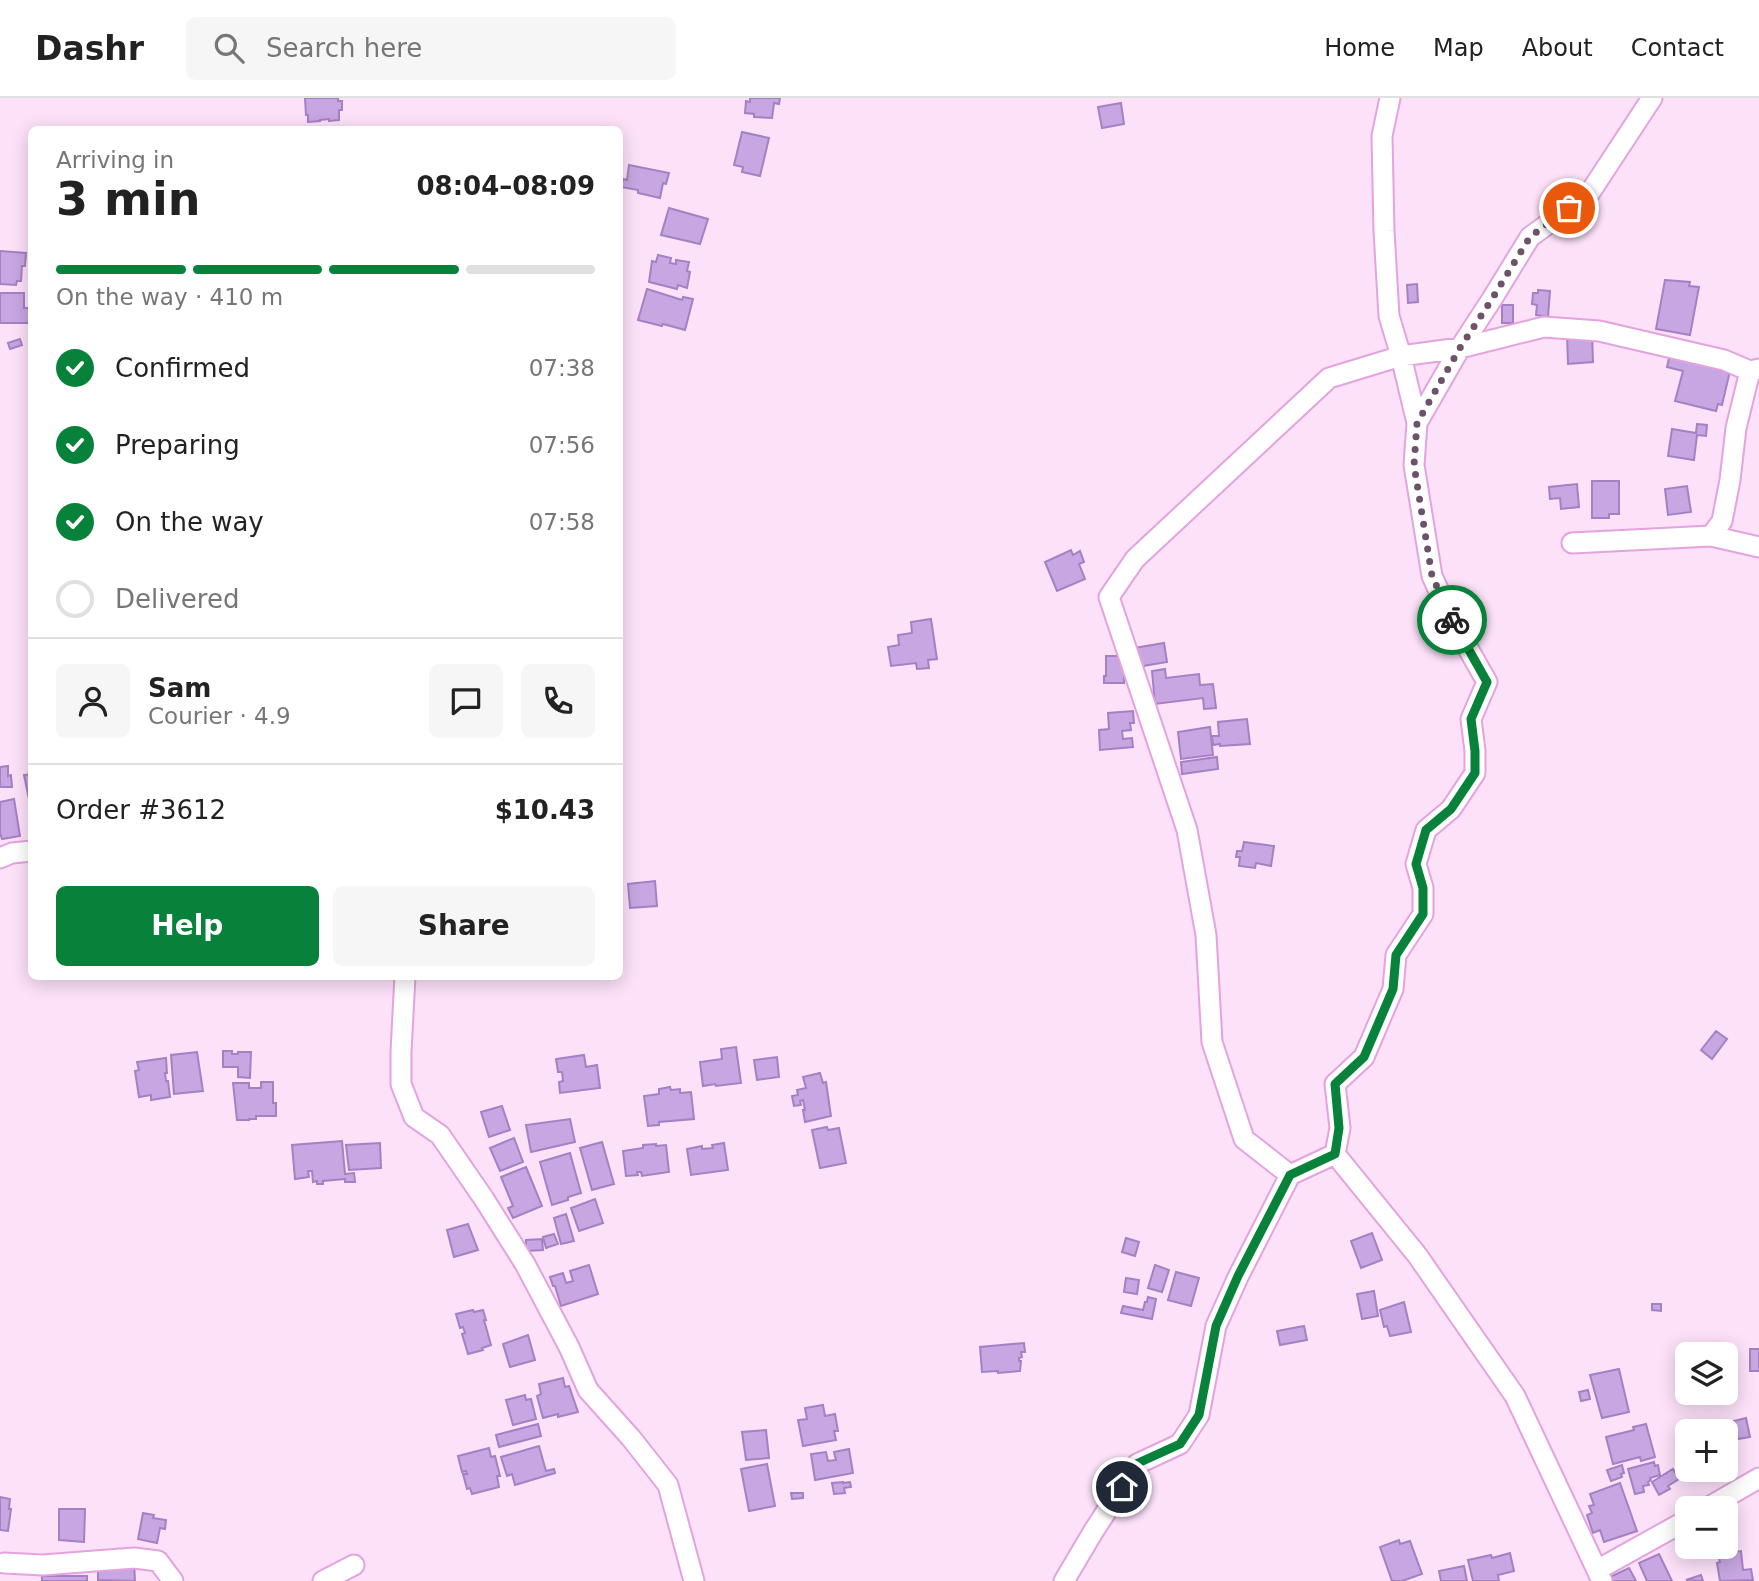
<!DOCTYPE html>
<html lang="en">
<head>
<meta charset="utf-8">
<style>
  body { margin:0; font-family:"DejaVu Sans",sans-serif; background:#f6f6f6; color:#222; height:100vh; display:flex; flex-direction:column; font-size:26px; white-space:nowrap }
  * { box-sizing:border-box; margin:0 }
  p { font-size:23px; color:#767676 }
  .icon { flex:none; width:38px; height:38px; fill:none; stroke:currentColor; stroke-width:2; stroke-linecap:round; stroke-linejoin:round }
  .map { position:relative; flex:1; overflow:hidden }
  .drawer { position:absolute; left:28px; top:28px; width:595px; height:854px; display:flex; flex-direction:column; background:#fff; border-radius:10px; box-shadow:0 4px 18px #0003 }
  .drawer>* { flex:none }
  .buttons { position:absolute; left:1675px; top:1244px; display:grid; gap:14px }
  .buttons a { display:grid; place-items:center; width:63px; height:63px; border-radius:10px; background:#fff; box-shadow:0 4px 18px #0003; font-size:35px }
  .pin { position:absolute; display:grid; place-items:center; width:60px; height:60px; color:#fff; margin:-30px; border:4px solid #fff; border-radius:50%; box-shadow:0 2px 7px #0007 }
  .courier { position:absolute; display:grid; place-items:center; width:70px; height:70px; margin:-35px; border:5px solid #08823b; border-radius:50%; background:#fff; color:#222; box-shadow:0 2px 9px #0007 }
  .summary em { font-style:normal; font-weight:800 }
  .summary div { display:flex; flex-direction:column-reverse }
  .summary { display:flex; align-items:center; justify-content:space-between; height:119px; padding:0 28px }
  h1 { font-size:46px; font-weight:800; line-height:52px }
  .bar { display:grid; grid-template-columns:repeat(4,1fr); gap:10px 7px; align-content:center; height:84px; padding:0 28px }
  .bar i { height:9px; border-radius:5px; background:#e0e0e0 }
  .bar .selected { background:#08823b }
  .bar p { grid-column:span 4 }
  .line { display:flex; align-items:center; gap:18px; padding:0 28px; border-top:2px solid #e0e0e0 }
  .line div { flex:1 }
  .round { display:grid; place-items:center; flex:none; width:74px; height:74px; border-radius:10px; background:#f6f6f6 }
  ol { padding:0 28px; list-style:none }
  li { display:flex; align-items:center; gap:21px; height:77px }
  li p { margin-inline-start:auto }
  li .icon { padding:7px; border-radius:50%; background:#08823b; color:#fff; stroke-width:4 }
  li:last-child { color:#767676 }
  li i { width:38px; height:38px; border:4px solid #e0e0e0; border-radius:50% }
  .button { display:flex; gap:14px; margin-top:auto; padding:14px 28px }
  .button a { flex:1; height:80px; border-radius:10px; background:#08823b; color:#fff; font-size:28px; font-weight:800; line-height:80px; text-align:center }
  .button a+a { background:#f6f6f6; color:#222 }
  header { display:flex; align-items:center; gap:42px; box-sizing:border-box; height:98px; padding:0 35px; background:#fff; border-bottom:2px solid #e0e0e0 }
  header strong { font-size:33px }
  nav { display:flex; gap:38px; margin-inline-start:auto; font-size:24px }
  .search { width:490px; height:63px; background:#f6f6f6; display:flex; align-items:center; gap:18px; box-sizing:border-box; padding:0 24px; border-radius:10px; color:#767676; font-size:26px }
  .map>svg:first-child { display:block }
</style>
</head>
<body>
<header>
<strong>Dashr</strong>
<div class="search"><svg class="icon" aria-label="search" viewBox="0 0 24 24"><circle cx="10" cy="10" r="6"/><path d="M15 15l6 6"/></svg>Search here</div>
<nav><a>Home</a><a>Map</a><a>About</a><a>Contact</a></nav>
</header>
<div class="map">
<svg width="1759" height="1483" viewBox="0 0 1759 1483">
  <rect width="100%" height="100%" fill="#fce1f9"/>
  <path fill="#c7a6e1" stroke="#a77fc4" stroke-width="2" d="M305 0H338V3H342V12H339V22L329 23V21L320 22V23L308 24V17H306Z
    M750 0H780L779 6 774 5 772 20 754 19V16L745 15 746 3 750 4Z
    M1121 5 1124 26 1102 30 1098 9Z
    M742 34 769 40 760 78 742 74 743 69 734 67Z
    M629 67 669 75 666 86 663 85 660 100 638 95V92L621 89 623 81 627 82Z
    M669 110 708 121 700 146 661 137Z
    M0 153 26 155 25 168H22L21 183H17L16 187 0 186Z
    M658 157 671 160 670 165 676 166V162L689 164 687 173 690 174 687 190 678 187 677 191 649 184 652 163 656 164Z
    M1665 182 1690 184 1689 188 1699 189 1690 237 1656 231Z
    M1417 186 1418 204 1408 205 1407 187Z
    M647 191 682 202 683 199 693 201 685 232 663 226 662 228 638 222Z
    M1538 192 1550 193 1548 219 1536 217 1537 207 1532 206 1533 195H1538Z
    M0 195H24V210H30V225H0Z
    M1502 207H1513V225H1502Z
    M1592 236 1593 264 1568 266 1567 237Z
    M20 241 22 247 10 251 8 245Z
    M1671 252 1730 273 1722 307 1718 306 1716 313 1675 303 1683 273 1667 269Z
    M1697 326 1707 327 1706 338 1697 337 1694 362 1668 358 1672 331 1696 335Z
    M1592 383H1619V416H1609V420H1592Z
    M1577 386 1579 409 1561 411 1560 400 1550 401 1549 389Z
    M1687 388 1691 414 1668 417 1665 391Z
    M1071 452 1073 457 1080 453 1084 464 1079 466 1085 481 1057 493 1045 464Z
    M931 521 937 561 928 562 929 570 917 571 916 565 891 568 888 549 899 547 898 537 912 535 911 524Z
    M1164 545 1167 564 1137 569 1134 550Z
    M1106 558H1124V585H1104V578H1106Z
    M1165 571 1166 580 1199 576 1200 587 1213 586 1216 610 1204 611 1203 600 1155 606 1152 573Z
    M1133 613 1134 625H1130L1131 632 1122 633 1123 641 1132 640 1133 649 1100 652 1099 632 1109 631 1108 615Z
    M1247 621 1250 646 1220 648V646L1213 647 1212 638H1219L1218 624Z
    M1210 629 1213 657 1181 661 1178 634Z
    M1217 659 1218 671 1182 676 1181 664Z
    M8 668V678L11 677 12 689H0V669Z
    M32 676V701H29L24 677Z
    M14 701 20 738 2 741 0 735V704Z
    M1244 744 1274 748 1271 768 1256 765 1255 770 1239 768 1240 759H1236L1237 753H1242Z
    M655 783 657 808 630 810 628 786Z
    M1716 933 1727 941 1712 961 1701 952Z
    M736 949 741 985 716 988 715 986 703 988 700 964 722 961 721 951Z
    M223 953H232V956H238V954H251L250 980 238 979V969H223Z
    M197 954 203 993 174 996 171 957Z
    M584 957 586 969 597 967 600 990 560 995 559 984 563 983 562 974H558L556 961Z
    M777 959 779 979 757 982 754 962Z
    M166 960 167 975H165L166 983H168L170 999 151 1002V997L139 999 135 973 139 972 137 964Z
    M820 975 823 985 826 984 831 1018 805 1024 803 1012H805L803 1002 800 1003 801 1007 794 1008 792 998 798 997 797 992 806 990 803 979Z
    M261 984H273V1005H276V1018H256V1021H249V1022H237L233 985H249V990H261Z
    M670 989 671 992 680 991V995L691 994 694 1021 659 1024V1027L648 1028 644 998 659 996V991Z
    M502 1008 510 1032 489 1039 481 1014Z
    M570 1021 575 1044 531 1054 526 1027Z
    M827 1029 828 1032 839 1030 846 1065 820 1070 812 1032Z
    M514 1040 523 1064 500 1073 490 1050Z
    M342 1043 345 1076 354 1075 355 1084H345V1081L323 1083V1086H317V1083L313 1084 312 1073H308L309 1079 295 1081 292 1047Z
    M602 1044 614 1086 592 1092 580 1050Z
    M380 1045 381 1070 349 1072 346 1047Z
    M724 1045 728 1072 691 1077 687 1051 702 1048V1051L713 1050 712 1047Z
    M656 1046V1048L666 1047 669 1074 642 1078 641 1074H637L638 1077 626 1078 623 1053 643 1050V1047Z
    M570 1055 581 1095 568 1099V1102L552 1107 540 1064Z
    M526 1069 542 1108 513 1120 508 1110 513 1108 501 1079Z
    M595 1101 603 1125 579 1133 571 1110Z
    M566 1116 574 1143 561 1146 554 1120Z
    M468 1126 478 1152 454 1159 447 1132Z
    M1372 1135 1382 1162 1361 1170 1351 1143Z
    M554 1136 558 1146 546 1150 543 1139Z
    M1126 1140 1139 1144 1135 1158 1122 1154Z
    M542 1141 543 1152 526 1153V1142Z
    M589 1167 598 1196 561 1208 555 1188H553L550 1179 563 1175 566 1185 573 1183 570 1173Z
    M1155 1167 1169 1172 1162 1194 1148 1190Z
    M1176 1174 1199 1180 1191 1208 1168 1202Z
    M1126 1180 1139 1182 1137 1196 1124 1194Z
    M1374 1193 1378 1218 1362 1221 1357 1196Z
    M1148 1199 1156 1201 1152 1221 1121 1215 1123 1208 1143 1212 1145 1204H1147Z
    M1404 1204 1411 1234 1390 1238 1387 1228 1384 1229 1380 1212Z
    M1652 1206H1661V1213L1652 1212Z
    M473 1212 474 1214 483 1212 486 1222H484L491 1247 482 1250 483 1252 468 1256 462 1236 465 1235 463 1229 460 1230 456 1216Z
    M1304 1228 1307 1242 1280 1247 1277 1233Z
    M528 1237 535 1262 510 1269 503 1246Z
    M1024 1245 1025 1254H1021L1022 1259 1019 1260V1263H1021L1020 1273 998 1275V1273L982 1274 980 1249Z
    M1750 1251H1759V1273H1750Z
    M1619 1271 1629 1314 1602 1320 1590 1277Z
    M563 1280 565 1289 569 1288 578 1314 558 1319V1316L543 1320 537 1298 541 1296 539 1286Z
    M1588 1292 1590 1301 1581 1303 1579 1294Z
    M525 1297 526 1302 531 1301 536 1321 513 1327 506 1302Z
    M823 1307 825 1318 835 1316 838 1333H834L836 1342 803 1348 798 1322 807 1321 805 1310Z
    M1746 1320 1750 1339 1738 1341 1734 1323Z
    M1723 1322 1737 1350 1726 1356V1334H1701Z
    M538 1326 541 1338 499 1349 496 1337Z
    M1646 1326 1655 1359 1641 1363 1640 1359 1613 1366 1606 1339 1634 1332 1633 1329Z
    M766 1332 769 1360 746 1362 742 1334Z
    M539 1348 546 1373 554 1371 555 1375 515 1387 512 1376 507 1378 501 1359Z
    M489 1350 491 1359 495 1358 500 1378H497L499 1389 472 1396 470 1390 467 1391 463 1376H467L466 1373 462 1374 458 1358Z
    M849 1351 853 1375 815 1382 811 1356 826 1354 828 1363 836 1362 834 1354Z
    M1654 1364 1655 1368 1658 1367 1660 1377 1650 1380 1651 1382 1648 1384 1649 1387 1643 1388 1644 1394 1635 1396 1628 1371Z
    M767 1366 775 1408 749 1413 741 1371Z
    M1622 1367 1624 1375 1621 1376 1622 1379 1611 1383 1607 1372Z
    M1673 1371 1679 1381 1668 1388 1670 1391 1659 1397 1652 1384Z
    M843 1384V1385L850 1384 851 1389 844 1390 845 1395 834 1396 832 1385Z
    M1620 1385 1637 1433 1604 1444 1600 1432 1593 1435 1587 1417 1592 1415 1589 1408 1594 1407 1590 1396Z
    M791 1395H803V1400L792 1401Z
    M0 1399 10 1401 9 1411H11L8 1433 0 1432Z
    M59 1411H85L84 1444 59 1442Z
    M143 1415 154 1417 153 1420 166 1422 165 1431 160 1430 157 1445 138 1441Z
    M1399 1442 1400 1446 1410 1443 1422 1476 1402 1483H1392L1380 1449Z
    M1741 1453 1743 1472 1751 1471 1753 1482 1720 1483 1717 1465 1720 1464 1718 1456Z
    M1510 1455 1514 1473 1498 1477 1499 1483H1473L1468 1462 1491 1457 1492 1460Z
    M1659 1456 1672 1483H1647L1639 1465Z
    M134 1464 135 1483 98 1482V1466Z
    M1464 1468 1467 1483H1441L1439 1473Z
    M1629 1470 1636 1483H1612L1610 1479Z
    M1701 1477 1703 1483 1686 1482Z
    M42 1478H87V1483H42Z"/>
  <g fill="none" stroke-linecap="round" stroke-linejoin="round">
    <defs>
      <path id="minor" d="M1390 0 1382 38 1384 133 1389 218 1401 258 1417 325
        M1711 438 1759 449
        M1572 445 1711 438 1722 423 1730 382 1736 330 1750 273
        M0 760 12 755 32 753
        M405 878 401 954V986L414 1019 440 1037 484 1101 525 1166 569 1249 588 1292 631 1340 668 1387 694 1483
        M1335 1056 1340 1030 1335 986 1364 959 1393 891 1396 857 1423 816V790L1416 766 1426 732 1451 711 1475 675V653L1471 621 1487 584 1453 524 1432 478 1414 367 1417 325 1460 250 1492 201 1530 139 1589 96 1652 0
        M1707 1410 1759 1380
        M4 1465 43 1467 134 1460 158 1463 173 1483
        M1597 1472 1687 1422
        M323 1483 354 1467
        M1064 1483 1093 1434 1137 1366 1180 1346 1199 1317 1216 1228 1238 1179 1290 1077
        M1602 1483 1515 1298 1417 1157 1335 1056 1290 1077 1244 1041 1212 944 1206 837 1187 732 1109 499 1135 461 1329 280 1401 258 1460 250 1544 229 1599 233 1724 262 1750 273 1759 271"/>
    </defs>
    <use href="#minor" stroke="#e4a3de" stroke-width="23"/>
    <use href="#minor" stroke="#fff" stroke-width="19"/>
  </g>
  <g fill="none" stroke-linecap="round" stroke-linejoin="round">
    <path stroke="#6c5369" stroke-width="7" stroke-dasharray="0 12.6" d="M1452 522 1432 478 1414 367 1417 325 1460 250 1492 201 1530 139 1569 110"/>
    <path stroke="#08823b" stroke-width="9" d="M1122 1389 1136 1366 1180 1346 1199 1317 1216 1228 1238 1178 1290 1077 1335 1056 1339 1030 1335 986 1364 959 1393 891 1396 857 1423 816V790L1416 766 1426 732 1451 711 1475 675V653L1471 621 1487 584 1452 522"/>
  </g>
</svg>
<div class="buttons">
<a><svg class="icon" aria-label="layers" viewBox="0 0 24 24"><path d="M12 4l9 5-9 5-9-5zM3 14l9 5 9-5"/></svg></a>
<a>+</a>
<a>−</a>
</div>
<div class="pin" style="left:1569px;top:110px;background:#ea580c"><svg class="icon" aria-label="bag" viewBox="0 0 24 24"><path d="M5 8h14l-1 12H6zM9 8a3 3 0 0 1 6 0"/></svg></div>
<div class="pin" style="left:1122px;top:1389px;background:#1f2937"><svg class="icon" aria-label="home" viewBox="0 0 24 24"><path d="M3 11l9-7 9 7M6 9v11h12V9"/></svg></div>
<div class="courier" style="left:1452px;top:522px"><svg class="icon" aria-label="bike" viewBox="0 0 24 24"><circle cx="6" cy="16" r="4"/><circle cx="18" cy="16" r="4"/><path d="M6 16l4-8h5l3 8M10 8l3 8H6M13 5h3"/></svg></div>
<section class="drawer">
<div class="summary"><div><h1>3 min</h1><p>Arriving in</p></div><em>08:04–08:09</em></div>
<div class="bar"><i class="selected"></i><i class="selected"></i><i class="selected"></i><i></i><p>On the way · 410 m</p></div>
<ol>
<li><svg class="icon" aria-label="check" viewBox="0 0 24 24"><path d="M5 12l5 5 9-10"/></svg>Confirmed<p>07:38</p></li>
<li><svg class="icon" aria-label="check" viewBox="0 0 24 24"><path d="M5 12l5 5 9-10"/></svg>Preparing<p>07:56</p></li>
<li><svg class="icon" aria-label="check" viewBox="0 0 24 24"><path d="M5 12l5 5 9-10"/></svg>On the way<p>07:58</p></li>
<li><i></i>Delivered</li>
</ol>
<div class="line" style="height:126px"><a class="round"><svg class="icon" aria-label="person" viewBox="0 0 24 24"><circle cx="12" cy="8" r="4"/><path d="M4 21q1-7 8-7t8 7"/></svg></a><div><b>Sam</b><p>Courier · 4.9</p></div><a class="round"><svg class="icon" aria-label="chat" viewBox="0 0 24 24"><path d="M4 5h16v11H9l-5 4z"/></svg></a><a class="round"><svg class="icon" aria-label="phone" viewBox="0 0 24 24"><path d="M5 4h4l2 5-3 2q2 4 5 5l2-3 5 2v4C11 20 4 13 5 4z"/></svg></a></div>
<div class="line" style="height:91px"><div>Order #3612</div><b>$10.43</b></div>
<div class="button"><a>Help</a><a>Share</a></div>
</section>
</div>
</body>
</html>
